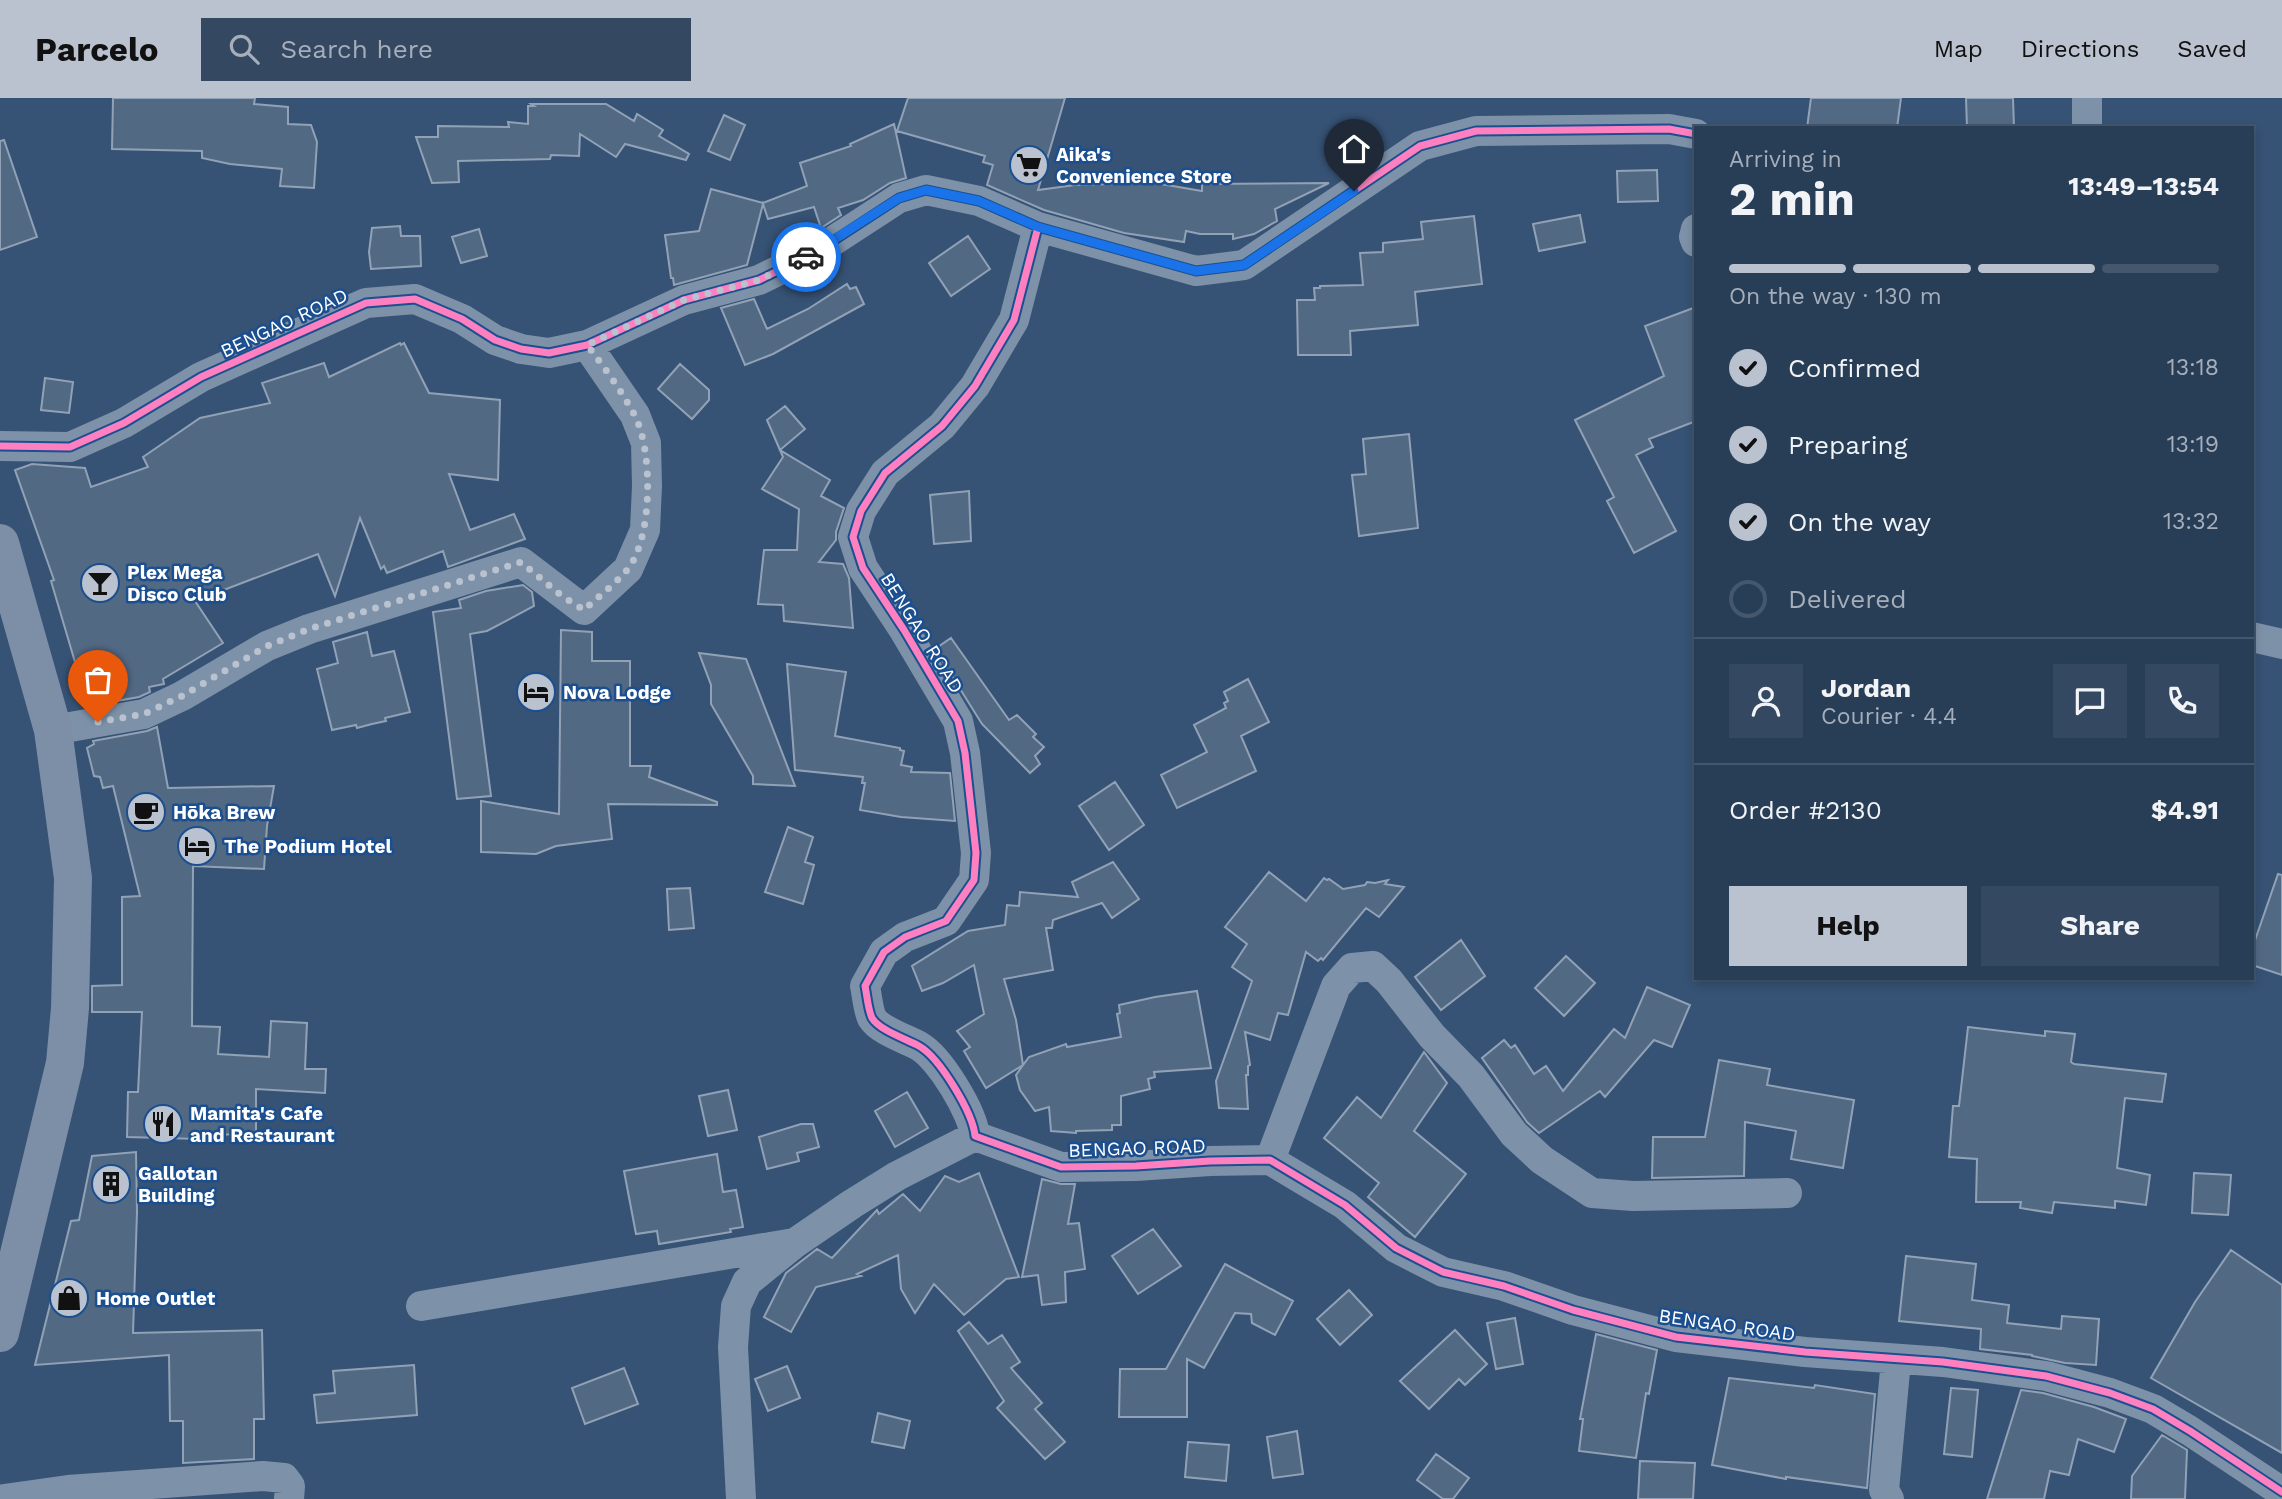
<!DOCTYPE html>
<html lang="en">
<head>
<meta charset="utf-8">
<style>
  body { margin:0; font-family:"Work Sans",sans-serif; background:#344961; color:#f1f3f6; height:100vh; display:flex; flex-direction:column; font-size:26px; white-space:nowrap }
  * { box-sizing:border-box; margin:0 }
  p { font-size:23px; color:#a5aeba }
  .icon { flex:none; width:38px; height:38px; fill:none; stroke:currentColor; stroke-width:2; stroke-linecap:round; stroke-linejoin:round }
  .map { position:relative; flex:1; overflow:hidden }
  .panel { position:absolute; left:1694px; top:28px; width:560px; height:854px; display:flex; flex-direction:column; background:#283e57; border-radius:0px; box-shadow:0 4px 10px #0003,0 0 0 2px #44576d }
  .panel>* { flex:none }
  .pin { position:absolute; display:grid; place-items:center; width:60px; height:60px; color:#fff; margin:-72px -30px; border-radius:50% 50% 50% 0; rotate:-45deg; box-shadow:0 0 7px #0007 }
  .pin .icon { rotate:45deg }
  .courier { position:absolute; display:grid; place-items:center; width:70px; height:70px; margin:-35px; border:5px solid #1a73e8; border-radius:50%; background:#fff; color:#222; box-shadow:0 2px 9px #0007 }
  .summary em { font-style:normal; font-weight:700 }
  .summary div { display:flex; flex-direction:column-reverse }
  .summary { display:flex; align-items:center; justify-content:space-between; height:119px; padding:0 35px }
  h1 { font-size:46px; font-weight:700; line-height:52px }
  .bar { display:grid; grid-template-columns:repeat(4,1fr); gap:10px 7px; align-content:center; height:84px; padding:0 35px }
  .bar i { height:9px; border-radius:5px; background:#44576d }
  .bar .on { background:#b9c2ce }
  .bar p { grid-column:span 4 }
  .line { display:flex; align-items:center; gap:18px; padding:0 35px; border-top:2px solid #44576d }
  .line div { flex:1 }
  .round { display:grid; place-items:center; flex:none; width:74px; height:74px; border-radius:0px; background:#344961 }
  ol { padding:0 35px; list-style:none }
  li { display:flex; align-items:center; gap:21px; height:77px }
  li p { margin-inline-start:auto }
  li .icon { padding:7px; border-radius:50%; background:#b9c2ce; color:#111; stroke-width:4 }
  li:last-child { color:#a5aeba }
  li i { width:38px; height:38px; border:4px solid #44576d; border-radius:50% }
  .button { display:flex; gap:14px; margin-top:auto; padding:14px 35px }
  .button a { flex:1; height:80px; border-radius:0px; background:#b9c2ce; color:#111; font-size:28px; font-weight:700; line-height:80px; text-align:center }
  .button a+a { background:#344961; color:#f1f3f6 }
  header { display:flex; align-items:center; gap:42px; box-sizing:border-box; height:98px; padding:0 35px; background:#b9c2ce; color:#111 }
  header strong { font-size:33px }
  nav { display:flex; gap:38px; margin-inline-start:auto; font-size:24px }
  .search { width:490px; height:63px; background:#344961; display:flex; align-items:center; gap:18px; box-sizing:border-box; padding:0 24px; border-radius:0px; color:#a5aeba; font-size:26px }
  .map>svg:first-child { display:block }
</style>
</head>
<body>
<header>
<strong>Parcelo</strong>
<div class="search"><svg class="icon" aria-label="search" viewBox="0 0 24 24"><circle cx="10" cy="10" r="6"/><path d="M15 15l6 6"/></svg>Search here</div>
<nav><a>Map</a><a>Directions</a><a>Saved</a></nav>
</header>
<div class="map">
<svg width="2282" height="1401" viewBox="0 0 2282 1401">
  <rect width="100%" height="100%" fill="#365274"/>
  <path fill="#526984" stroke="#92a2b6" stroke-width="2" d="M113 0H255L254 6 288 9V26L311 27 317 44 314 90 280 88 282 71 230 66 202 60V53L112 51Z
    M908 0H1065L1038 92 1075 87 1155 85 1202 93V86L1329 85 1275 111 1277 123 1254 136 1233 141V136H1200L1186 133 1184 144 1124 135 1044 112 987 87 993 67 983 64 985 58 897 33Z
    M1811 0H1901L1897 30H1807Z
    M1966 0H2013L2014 30H1967Z
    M531 6H606L634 23 637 16 663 32 659 38 689 56 686 62 625 46 616 59 580 36 579 58 551 57 550 61 458 63 459 84 432 85 416 39H438V28L509 29 508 24 528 26V8H534Z
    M724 17 745 27 730 62 708 53Z
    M894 26 906 80 890 85 863 102 838 110 841 117 821 130 814 109 768 121 763 106 747 167 674 187 673 180H671L665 137 699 133 711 91 763 105 807 88 800 65 851 48 850 46Z
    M4 42 37 139 0 152V43Z
    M1657 72 1658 103 1618 104 1617 73Z
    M1580 117 1585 144 1539 153 1533 126Z
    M1474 118 1482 186 1415 194 1418 227 1350 233 1351 257H1298L1297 202H1315L1314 190H1320V188L1363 187 1360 155 1383 154V145L1423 141 1421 124Z
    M400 128 401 138H420L421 168 371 171 369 154 372 130Z
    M479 131 487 158 461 165 452 139Z
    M968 138 990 171 951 198 929 165Z
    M847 186 850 191 856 189 864 206 773 256 745 267 721 210 754 201 767 231 808 211Z
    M1696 209V323L1649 341 1653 349 1636 357 1676 433 1634 455 1607 403 1614 399 1575 322 1664 278 1645 228Z
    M400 245 401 247 404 245 429 295 500 302 498 382 449 376 470 432 514 416 525 441 448 469 443 453 387 475 384 468 381 471 360 420 335 498 318 456 195 503 223 545 163 581 164 586 149 589 150 594 139 599 88 608 51 483 54 482 15 372 32 366 85 370 91 389 148 369 143 359 200 320 270 305 262 285 324 265 329 279Z
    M680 266 709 292V302L692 321 658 291Z
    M45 280 73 284 69 315 41 312Z
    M785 308 805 331 780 352 830 382 821 398 844 410 836 434V442L819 464 843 466 849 480 853 530 784 523 783 507 758 506 764 452H797L799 411 762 391 783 359 767 322Z
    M1409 336 1418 430 1359 438 1352 377 1366 376 1363 341Z
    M969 393 971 443 934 446 930 397Z
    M523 487 532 494 534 508 487 533 470 536 491 698 457 701 433 514 461 510 459 502 486 493Z
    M561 532 592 534V563H630V668H651L649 679 717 704V707L608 706 612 741 556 748 536 756 481 754V703L559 716Z
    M367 534 372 558 394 553 410 614 385 620 386 623 372 626 357 630 356 627 332 632 317 571 338 565 333 544Z
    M951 540 1009 622 1017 617 1036 636 1033 639 1044 649 1035 658 1040 666 1030 675 982 626 935 551Z
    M699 555 746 561 795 688 753 686V678L711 606V587Z
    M787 566 846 574 835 638 900 650V652L904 653 901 667 912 669 911 674 950 675 955 723 901 719 860 712 865 685H862L863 679 795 672Z
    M1248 581 1269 624 1241 638 1256 673 1177 710 1161 677 1207 654 1194 627 1226 610 1224 605 1228 603 1224 594Z
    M157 629 168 690 274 688 267 728 264 771 193 768 192 928 220 929 218 956 269 959 271 923 307 925 305 971H326L325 995 256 991V1036L199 1037V1041L127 1039 128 994H138L142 914H92V888L122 887V799L140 798 113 688 103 690 100 679 94 678 87 650 94 646 93 643 147 633Z
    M1115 684 1144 727 1109 752 1079 708Z
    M788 729 813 739 805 764 814 767 803 806 765 794Z
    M1113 764 1139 801 1112 820 1102 805 1053 822 1052 830H1046L1053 872 1004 881 1016 922 1023 967 1029 959 1066 946 1067 949 1121 939 1117 916 1120 915 1119 907 1155 899 1197 893 1211 970 1154 974 1155 979 1148 981 1150 991 1121 998V1027H1112V1032L1076 1033V1035L1051 1033 1049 1009 1035 1013 1020 992 1016 977 1023 967 986 990 964 953 970 949 957 933 984 916 974 867 943 885 922 893 912 868 968 833 1005 827 1007 807 1019 808 1020 794 1078 799 1072 784Z
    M1269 774 1306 803 1324 780 1327 782 1329 781 1343 791 1365 787 1367 784 1375 785 1388 782 1385 786 1404 789 1379 819 1366 810 1323 862 1321 860 1318 863 1306 854 1288 917 1278 915 1270 942 1245 934 1250 967 1248 968V977H1246L1248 1011 1219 1010 1216 983 1252 883 1232 869 1247 846 1225 829Z
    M2278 776 2282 777V877L2252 867V851Z
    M690 790 694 830 669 832 667 791Z
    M1461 842 1485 878 1441 912 1415 879Z
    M1566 858 1595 885 1564 918 1535 890Z
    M1647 889 1690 907 1672 949 1654 942 1605 999 1600 993 1539 1035 1527 1024 1482 960 1504 942 1511 950 1515 947 1534 976 1546 968 1563 993 1614 931 1625 940Z
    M1968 929 2045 938V933L2075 936 2071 964 2074 966 2166 976 2162 1004 2125 1000 2117 1070 2150 1077 2146 1107 2115 1103V1110L2054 1104 2052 1115 2020 1110 2021 1104H1976L1977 1061 1949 1059 1953 1008H1959Z
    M1424 954 1447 985 1414 1033 1466 1076 1415 1139 1368 1099 1379 1085 1324 1040 1357 999 1381 1020Z
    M1719 962 1770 971 1767 987 1854 1002 1843 1070 1791 1061 1796 1033 1745 1024 1744 1078 1652 1080 1653 1039H1705Z
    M728 992 737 1032 708 1038 699 998Z
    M907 994 928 1030 895 1049 875 1013Z
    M801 1026H813L819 1049 797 1055 799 1063 767 1071 759 1039Z
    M136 1054 137 1114 133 1235 262 1232 264 1321H254V1361L183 1365V1323H170L169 1257 35 1267 71 1123 79 1122 92 1058Z
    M717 1056 723 1094 736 1092 743 1129 730 1131 731 1134 659 1146 657 1133 636 1136 624 1073Z
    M979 1075 1019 1179 1006 1181 964 1217 934 1186 915 1215 901 1191 898 1157 857 1176 861 1178 816 1189 791 1234 764 1219 786 1175 817 1151 832 1160 877 1112 879 1116 903 1096 920 1113 945 1078 959 1084Z
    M2194 1075 2231 1077 2228 1117 2192 1115Z
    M1042 1081 1061 1086H1075L1068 1126 1079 1125 1085 1171 1065 1174 1066 1204 1042 1207 1038 1177 1022 1179Z
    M1153 1131 1181 1168 1138 1196 1112 1158Z
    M2231 1152 2282 1187V1355L2151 1280 2195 1204Z
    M1906 1158 1976 1166 1972 1202 2009 1207 2007 1225 2061 1231 2062 1218 2099 1221 2096 1267 2065 1265 2032 1258V1257L1980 1251 1981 1231 1899 1223Z
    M1225 1166 1293 1203 1275 1237 1252 1225 1251 1216 1235 1215 1204 1270 1187 1261V1319H1119L1120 1271H1166Z
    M1349 1192 1372 1217 1340 1247 1317 1221Z
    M1515 1220 1523 1266 1496 1271 1487 1225Z
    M969 1224 988 1246 1002 1237 1020 1264 1011 1270 1042 1305 1035 1311 1065 1344 1045 1361 997 1310 1004 1303 958 1233Z
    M1455 1232 1487 1266 1465 1287 1459 1281 1429 1311 1400 1283Z
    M1596 1236 1657 1252 1649 1296 1646 1295 1636 1360 1579 1353 1583 1321H1580Z
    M414 1267 417 1317 317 1325 314 1297 335 1295 333 1273Z
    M787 1268 800 1300 768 1313 755 1281Z
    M624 1270 638 1306 585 1326 572 1290Z
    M1729 1280 1814 1290 1815 1287 1875 1296 1867 1390 1786 1379V1381L1712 1367Z
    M1951 1290 1978 1292 1972 1359 1944 1356Z
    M2021 1292 2043 1295 2094 1309 2126 1321 2114 1354 2078 1341 2069 1377 2050 1373 2044 1401H1987Z
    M878 1315 910 1323 904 1350 872 1344Z
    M1297 1333 1303 1376 1273 1380 1267 1339Z
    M2162 1337 2187 1352 2185 1401H2131L2132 1378Z
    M1188 1344 1229 1347 1226 1383 1185 1379Z
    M1436 1356 1469 1380 1453 1401H1443L1417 1382Z
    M1640 1363 1695 1365 1693 1401H1638Z"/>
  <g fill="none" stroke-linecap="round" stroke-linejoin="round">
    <path stroke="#7d92a8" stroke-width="30" d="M2087 30V0
      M1038 129 1014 222 975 288 942 328 885 375 861 413 853 439 863 470 904 532 958 623 965 655 976 755 974 782 946 823 905 839 884 854 865 888C867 897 868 912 872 920 879 932 906 941 919 948 940 960 973 1015 975 1038L1061 1069 1136 1068 1210 1063 1270 1062 1345 1107 1396 1150 1443 1174 1504 1188 1573 1212 1676 1239 1805 1254 1943 1264 2046 1278 2110 1295 2153 1311 2190 1333 2282 1394
      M1696 131 1694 139 1696 144
      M0 348 70 349 124 325 201 279 366 205 415 201 462 221 495 242 521 251 549 255 587 247 684 202 759 182 816 154 899 100 926 92 979 103 1038 129 1196 173 1244 167 1420 48 1476 33 1669 31 1696 36
      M2252 539 2282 546
      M53 632 144 616 182 598 267 548 309 531 521 464 584 512 628 471 645 432 647 388 646 345 635 317 587 247
      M1270 1062 1336 888 1352 870 1373 868 1389 883 1432 938 1471 978 1514 1036 1542 1062 1592 1095 1633 1098 1787 1095
      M421 1208 794 1145
      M4 1401 68 1392 263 1378 284 1380 290 1388 289 1401
      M741 1401 733 1249 736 1208 747 1184 795 1145 852 1106 897 1078 975 1038
      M1889 1401 1884 1392 1896 1262"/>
    <path stroke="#7d8ea7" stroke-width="38" d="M0 445 53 632 73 780 70 910 65 965 0 1235"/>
    <defs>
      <path id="cycleway" d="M1038 129 1014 222 975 288 942 328 885 375 861 413 853 439 863 470 904 532 958 623 965 655 976 755 974 782 946 823 905 839 884 854 865 888C867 897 868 912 872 920 879 932 906 941 919 948 940 960 973 1015 975 1038L1061 1069 1136 1068 1210 1063 1270 1062 1345 1107 1396 1150 1443 1174 1504 1188 1573 1212 1676 1239 1805 1254 1943 1264 2046 1278 2110 1295 2153 1311 2190 1333 2282 1394
        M0 348 70 349 124 325 201 279 366 205 415 201 462 221 495 242 521 251 549 255 587 247 684 202 759 182 816 154 899 100 926 92 979 103 1038 129 1196 173 1244 167 1420 48 1476 33 1669 31 1696 36"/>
    </defs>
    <use href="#cycleway" stroke="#1b4f8f" stroke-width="11"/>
    <use href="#cycleway" stroke="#ff80c0" stroke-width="7"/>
  </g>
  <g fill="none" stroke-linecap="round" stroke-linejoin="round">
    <path stroke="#b9c2ce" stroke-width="7" stroke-dasharray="0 12.6" d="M98 624 144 616 182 598 267 548 309 531 521 464 562 498 584 512C598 499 614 487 627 472 653 441 653 353 635 318 622 293 604 269 587 247L684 202 759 182 806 159"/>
    <path stroke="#1a73e8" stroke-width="9" d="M806 159 899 100 926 92 979 103 1038 129 1196 173 1244 167 1354 93"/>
  </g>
  <defs>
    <symbol id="supermarket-disc" viewBox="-11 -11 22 22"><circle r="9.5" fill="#b9c2ce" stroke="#1b4f8f"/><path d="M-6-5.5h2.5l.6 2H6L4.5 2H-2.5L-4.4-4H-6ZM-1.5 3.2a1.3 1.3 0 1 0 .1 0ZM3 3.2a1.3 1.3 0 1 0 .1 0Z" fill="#111"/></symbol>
    <symbol id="bar-disc" viewBox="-11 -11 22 22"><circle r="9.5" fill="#b9c2ce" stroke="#1b4f8f"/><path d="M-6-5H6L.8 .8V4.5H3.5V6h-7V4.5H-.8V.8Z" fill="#111"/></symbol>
    <symbol id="hotel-disc" viewBox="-11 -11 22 22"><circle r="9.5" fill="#b9c2ce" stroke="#1b4f8f"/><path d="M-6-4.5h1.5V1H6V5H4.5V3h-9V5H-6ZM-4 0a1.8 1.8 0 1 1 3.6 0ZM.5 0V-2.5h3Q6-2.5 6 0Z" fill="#111"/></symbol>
    <symbol id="cafe-disc" viewBox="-11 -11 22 22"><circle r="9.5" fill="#b9c2ce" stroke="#1b4f8f"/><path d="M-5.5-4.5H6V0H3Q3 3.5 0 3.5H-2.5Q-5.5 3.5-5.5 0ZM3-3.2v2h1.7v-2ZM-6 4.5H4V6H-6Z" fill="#111"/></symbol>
    <symbol id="restaurant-disc" viewBox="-11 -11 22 22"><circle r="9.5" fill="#b9c2ce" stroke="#1b4f8f"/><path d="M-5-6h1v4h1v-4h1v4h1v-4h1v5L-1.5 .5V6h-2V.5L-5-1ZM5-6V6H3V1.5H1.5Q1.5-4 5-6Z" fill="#111"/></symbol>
    <symbol id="building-disc" viewBox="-11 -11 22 22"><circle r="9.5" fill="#b9c2ce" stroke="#1b4f8f"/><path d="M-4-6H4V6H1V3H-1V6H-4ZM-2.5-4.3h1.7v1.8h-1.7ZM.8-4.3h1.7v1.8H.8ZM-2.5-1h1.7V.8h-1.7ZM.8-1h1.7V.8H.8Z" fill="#111"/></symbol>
    <symbol id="shop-disc" viewBox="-11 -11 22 22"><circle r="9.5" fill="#b9c2ce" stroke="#1b4f8f"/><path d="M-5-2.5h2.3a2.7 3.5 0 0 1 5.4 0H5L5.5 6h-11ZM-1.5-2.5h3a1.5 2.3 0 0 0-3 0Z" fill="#111"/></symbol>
  </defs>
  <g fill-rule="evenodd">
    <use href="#supermarket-disc" x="1007" y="45" width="44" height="44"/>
    <use href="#bar-disc" x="78" y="463" width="44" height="44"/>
    <use href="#hotel-disc" x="514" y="572" width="44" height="44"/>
    <use href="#cafe-disc" x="124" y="692" width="44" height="44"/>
    <use href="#hotel-disc" x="175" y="726" width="44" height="44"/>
    <use href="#restaurant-disc" x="141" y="1004" width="44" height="44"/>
    <use href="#building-disc" x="89" y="1064" width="44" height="44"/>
    <use href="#shop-disc" x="47" y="1178" width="44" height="44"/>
  </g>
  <g text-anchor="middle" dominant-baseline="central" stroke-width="5" stroke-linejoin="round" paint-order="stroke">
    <g font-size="19" font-weight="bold" fill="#fff" stroke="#1b4f8f" text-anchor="start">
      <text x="1056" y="56">Aika's<tspan x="1056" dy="22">Convenience Store</tspan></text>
      <text x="127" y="474">Plex Mega<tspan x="127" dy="22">Disco Club</tspan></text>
      <text x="563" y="594">Nova Lodge</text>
      <text x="173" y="714">Hōka Brew</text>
      <text x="224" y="748">The Podium Hotel</text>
      <text x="190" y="1015">Mamita's Cafe<tspan x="190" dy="22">and Restaurant</tspan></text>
      <text x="138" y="1075">Gallotan<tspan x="138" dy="22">Building</tspan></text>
      <text x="96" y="1200">Home Outlet</text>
    </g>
    <g font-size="19" fill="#fff" stroke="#1b4f8f">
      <text transform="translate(284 225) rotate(-25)">BENGAO ROAD</text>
      <text transform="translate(922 535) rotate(58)">BENGAO ROAD</text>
      <text transform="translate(1137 1050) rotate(-2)">BENGAO ROAD</text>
      <text transform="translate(1727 1227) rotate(8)">BENGAO ROAD</text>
    </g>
  </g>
</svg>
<div class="pin" style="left:98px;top:624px;background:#ea580c"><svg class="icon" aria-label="bag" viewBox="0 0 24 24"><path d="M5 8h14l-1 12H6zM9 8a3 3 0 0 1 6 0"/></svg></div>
<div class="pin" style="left:1354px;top:93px;background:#1f2937"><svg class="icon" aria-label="home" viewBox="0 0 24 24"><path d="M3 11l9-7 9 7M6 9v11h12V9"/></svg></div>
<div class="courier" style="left:806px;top:159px"><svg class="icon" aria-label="car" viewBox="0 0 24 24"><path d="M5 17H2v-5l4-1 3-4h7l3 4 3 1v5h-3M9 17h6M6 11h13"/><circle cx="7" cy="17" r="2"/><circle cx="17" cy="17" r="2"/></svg></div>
<section class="panel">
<div class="summary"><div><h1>2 min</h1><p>Arriving in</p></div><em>13:49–13:54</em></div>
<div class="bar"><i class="on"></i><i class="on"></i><i class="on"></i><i></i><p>On the way · 130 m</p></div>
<ol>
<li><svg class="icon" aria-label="check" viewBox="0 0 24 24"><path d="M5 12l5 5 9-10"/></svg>Confirmed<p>13:18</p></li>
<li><svg class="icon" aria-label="check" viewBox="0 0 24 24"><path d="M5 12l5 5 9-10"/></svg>Preparing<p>13:19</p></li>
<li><svg class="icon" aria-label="check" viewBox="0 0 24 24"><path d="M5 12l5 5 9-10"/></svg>On the way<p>13:32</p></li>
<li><i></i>Delivered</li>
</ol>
<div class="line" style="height:126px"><a class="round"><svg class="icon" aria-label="person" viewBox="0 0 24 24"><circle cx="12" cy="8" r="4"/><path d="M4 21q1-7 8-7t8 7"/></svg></a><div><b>Jordan</b><p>Courier · 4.4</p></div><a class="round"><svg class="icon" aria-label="chat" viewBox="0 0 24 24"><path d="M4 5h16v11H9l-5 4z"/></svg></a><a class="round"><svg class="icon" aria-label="phone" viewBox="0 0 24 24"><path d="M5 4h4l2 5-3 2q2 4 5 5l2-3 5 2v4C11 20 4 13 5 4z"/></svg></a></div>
<div class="line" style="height:91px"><div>Order #2130</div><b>$4.91</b></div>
<div class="button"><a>Help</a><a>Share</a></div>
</section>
</div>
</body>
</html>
